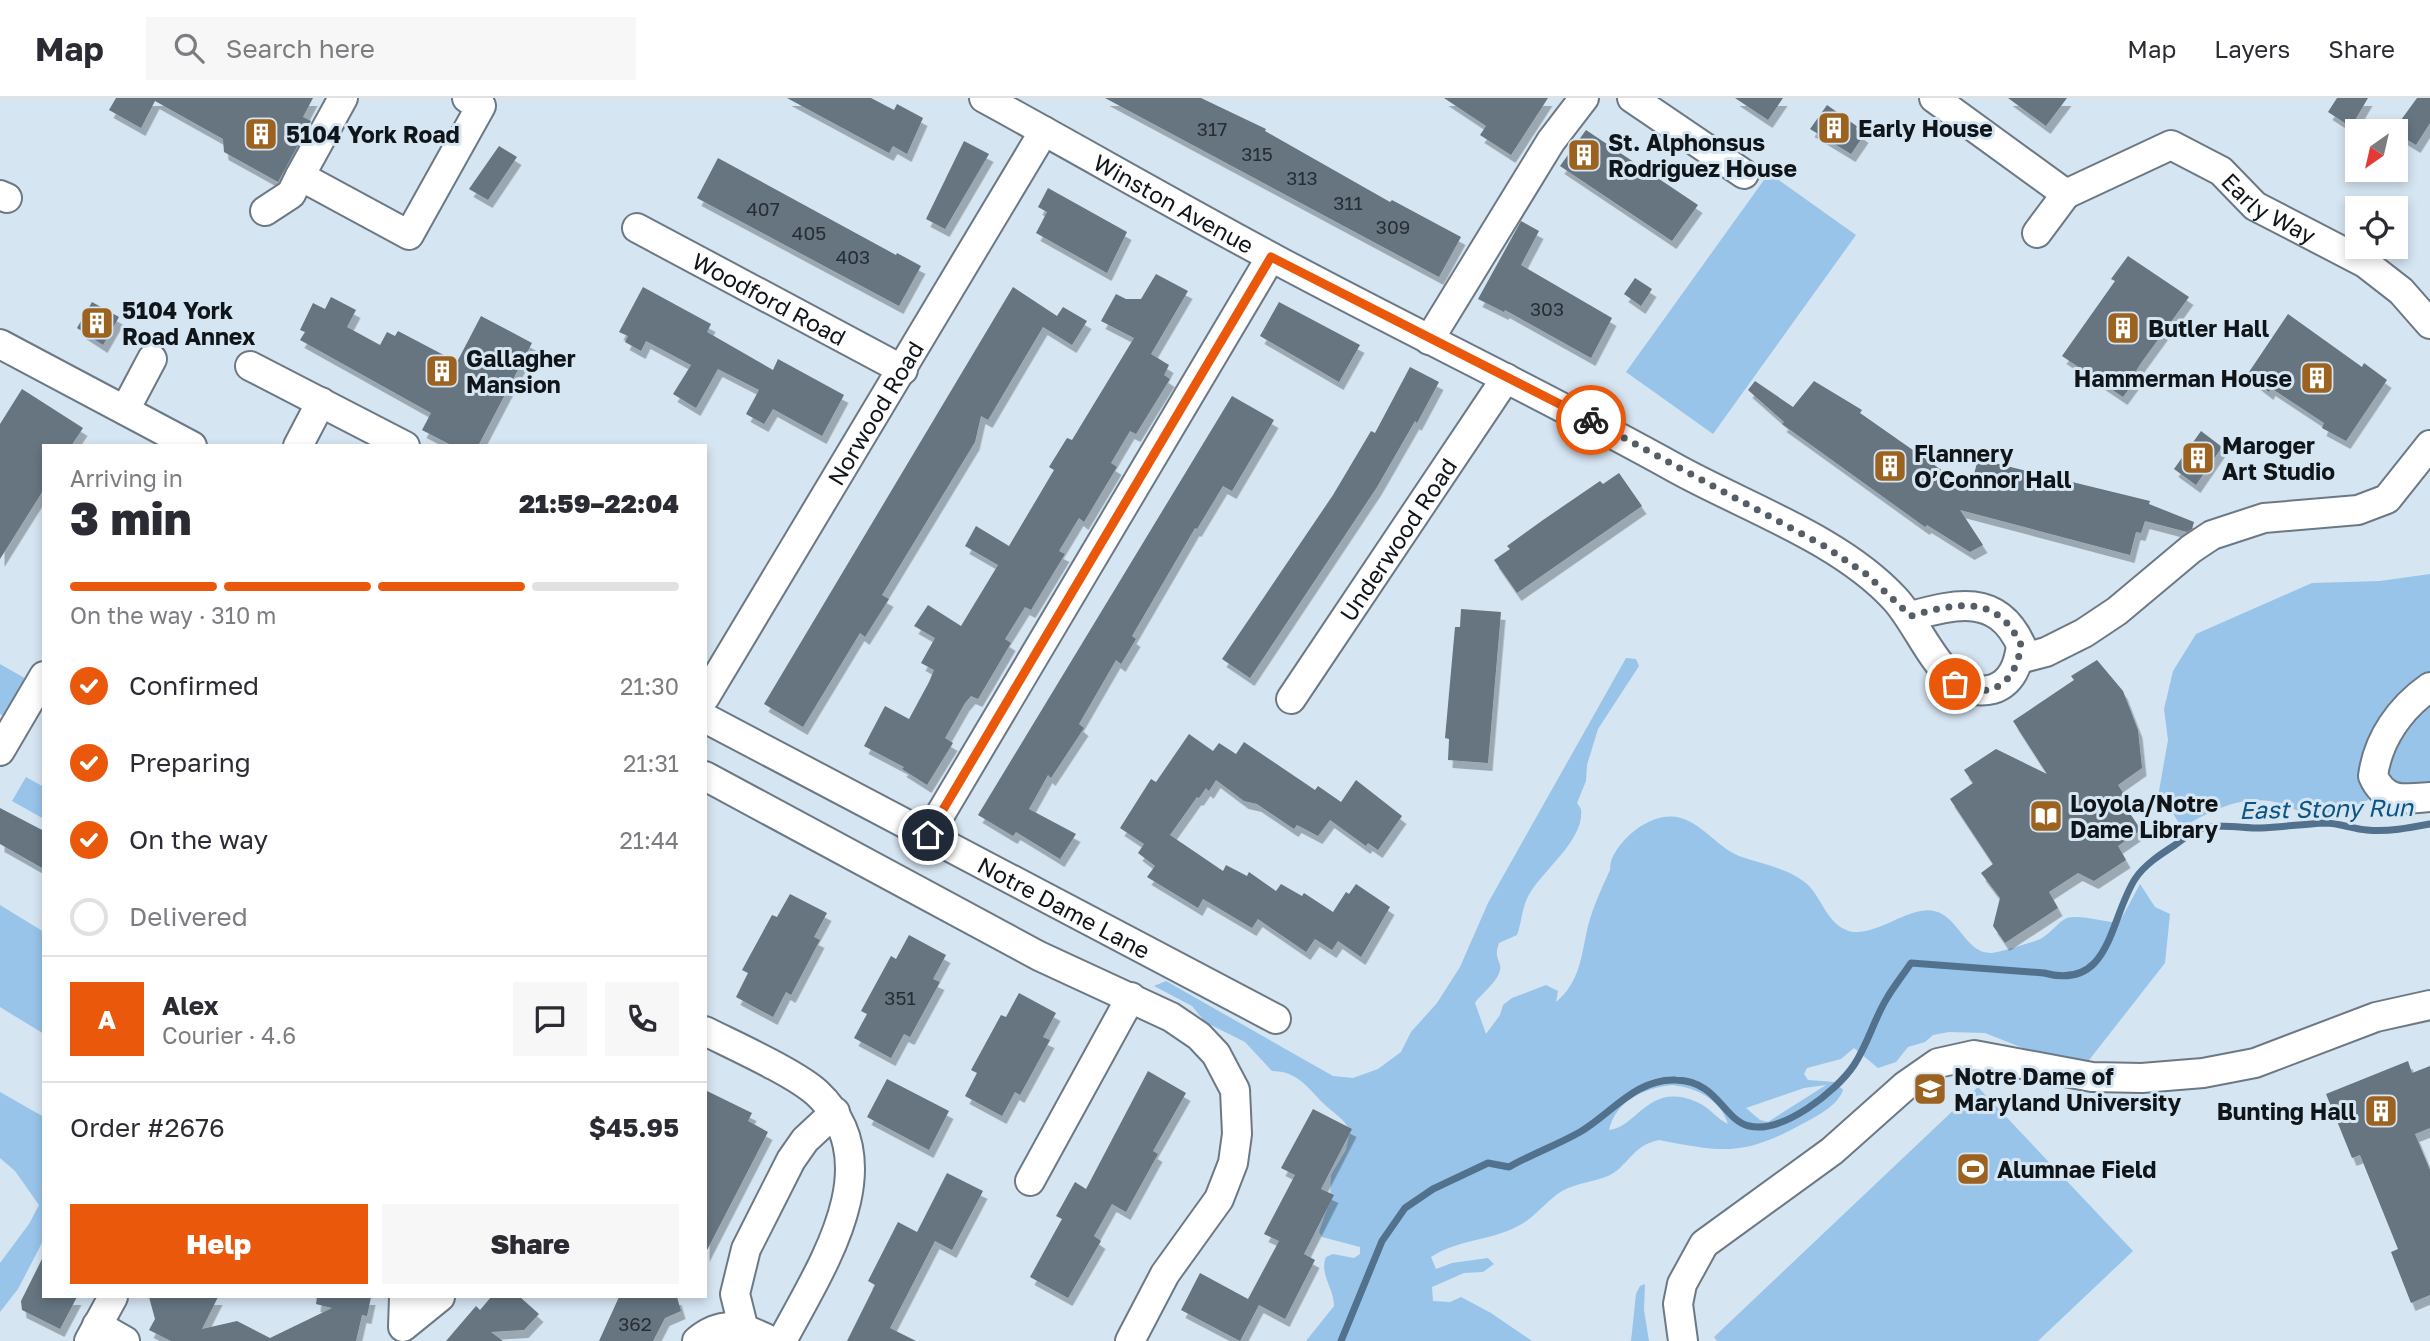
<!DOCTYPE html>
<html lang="en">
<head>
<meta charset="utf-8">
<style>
  body { margin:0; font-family:"Golos Text",sans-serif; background:#f7f7f7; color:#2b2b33; height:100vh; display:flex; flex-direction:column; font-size:26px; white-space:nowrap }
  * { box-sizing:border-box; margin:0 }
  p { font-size:23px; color:#7c7c81 }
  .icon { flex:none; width:38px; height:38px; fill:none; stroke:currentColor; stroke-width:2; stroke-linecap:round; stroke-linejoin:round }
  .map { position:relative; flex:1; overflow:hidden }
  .sheet { position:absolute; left:42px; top:346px; width:665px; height:854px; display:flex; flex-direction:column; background:#fff; border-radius:0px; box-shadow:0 4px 10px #0003 }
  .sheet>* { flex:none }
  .needle { width:46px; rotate:214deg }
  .buttons { position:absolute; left:2345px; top:21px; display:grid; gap:14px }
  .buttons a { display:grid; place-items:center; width:63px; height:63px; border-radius:0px; background:#fff; box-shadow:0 4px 10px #0003; font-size:35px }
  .pin { position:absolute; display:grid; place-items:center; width:60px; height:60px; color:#fff; margin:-30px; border:4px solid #fff; border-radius:50%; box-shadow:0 2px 7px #0007 }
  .courier { position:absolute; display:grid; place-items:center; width:70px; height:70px; margin:-35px; border:5px solid #ea580c; border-radius:50%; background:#fff; color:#222; box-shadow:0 2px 9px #0007 }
  .overview em { font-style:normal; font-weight:800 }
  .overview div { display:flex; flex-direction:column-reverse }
  .overview { display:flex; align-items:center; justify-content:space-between; height:119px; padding:0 28px }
  h1 { font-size:46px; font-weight:800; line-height:52px }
  .bar { display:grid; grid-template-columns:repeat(4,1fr); gap:10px 7px; align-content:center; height:84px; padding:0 28px }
  .bar i { height:9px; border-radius:5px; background:#e1e1e2 }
  .bar .current { background:#ea580c }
  .bar p { grid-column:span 4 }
  .line { display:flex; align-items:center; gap:18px; padding:0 28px; border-top:2px solid #e1e1e2 }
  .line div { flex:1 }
  .round { display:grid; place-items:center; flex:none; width:74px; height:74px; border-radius:0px; background:#f7f7f7 }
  ol { padding:0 28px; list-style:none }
  li { display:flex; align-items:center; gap:21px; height:77px }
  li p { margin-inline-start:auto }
  li .icon { padding:7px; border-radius:50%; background:#ea580c; color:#fff; stroke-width:4 }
  li:last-child { color:#7c7c81 }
  li i { width:38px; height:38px; border:4px solid #e1e1e2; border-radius:50% }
  .button { display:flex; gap:14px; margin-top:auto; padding:14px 28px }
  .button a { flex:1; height:80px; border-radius:0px; background:#ea580c; color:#fff; font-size:28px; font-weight:800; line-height:80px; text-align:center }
  .button a+a { background:#f7f7f7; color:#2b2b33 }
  header { display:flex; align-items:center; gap:42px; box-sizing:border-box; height:98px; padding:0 35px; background:#fff; border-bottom:2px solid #e1e1e2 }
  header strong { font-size:33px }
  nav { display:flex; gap:38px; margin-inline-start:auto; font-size:24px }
  .search { width:490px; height:63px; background:#f7f7f7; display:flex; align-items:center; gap:18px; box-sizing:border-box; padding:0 24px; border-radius:0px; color:#7c7c81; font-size:26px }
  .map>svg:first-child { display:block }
</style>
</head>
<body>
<header>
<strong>Map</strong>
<div class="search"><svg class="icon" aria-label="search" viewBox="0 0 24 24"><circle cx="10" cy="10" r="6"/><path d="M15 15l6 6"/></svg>Search here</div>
<nav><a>Map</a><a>Layers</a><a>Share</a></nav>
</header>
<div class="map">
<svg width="2430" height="1243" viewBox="0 0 2430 1243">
  <defs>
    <filter id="shadow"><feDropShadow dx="4.5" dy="8" stdDeviation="0" flood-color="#0004"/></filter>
  </defs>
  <rect width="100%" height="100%" fill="#d5e5f2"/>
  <path fill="#98c4e9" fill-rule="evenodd" d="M1769 75 1856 137 1713 336 1626 274Z
    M2430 476V580L2368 702C2351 709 2323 720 2305 715 2293 712 2281 704 2269 703 2237 699 2208 714 2182 730L2159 693 2168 642 2164 611 2173 573 2196 536 2312 485 2380 483Z
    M1626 560 1636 561 1639 568 1598 631 1587 667 1586 683 1577 705 1581 711C1585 741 1544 771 1530 795 1522 807 1522 824 1517 837L1499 845C1495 856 1497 858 1500 867 1503 880 1482 895 1475 905L1486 936 1500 917 1503 907 1512 900 1546 887 1558 893 1556 904C1581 883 1581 857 1588 828 1593 809 1601 792 1609 774 1612 768 1609 770 1611 764 1614 751 1630 735 1641 728 1689 699 1706 744 1739 758 1763 767 1787 769 1807 786 1821 799 1826 822 1844 831 1870 845 1907 807 1934 813 1959 818 1965 856 1992 855 1997 855 2038 843 2042 840 2051 835 2058 824 2067 820 2078 816 2106 824 2119 825L2140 786 2155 809 2170 816 2165 865 2086 966 2033 954 1985 935 1949 934 1933 937 1925 944 1908 949 1896 964 1878 970 1854 950 1841 961 1807 970 1804 976 1808 982 1835 984 1843 992C1837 1008 1820 1016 1806 1024 1744 1058 1726 1055 1659 1042 1632 1047 1627 1070 1608 1078 1593 1084 1577 1085 1562 1093 1549 1101 1538 1115 1525 1124 1496 1143 1460 1140 1431 1159L1436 1171 1452 1165 1488 1160 1494 1166 1483 1174 1464 1175 1432 1189 1433 1203 1450 1204 1461 1199 1491 1215 1532 1243H1306L1334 1208C1334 1190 1319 1176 1326 1159L1333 1156 1354 1160 1360 1156V1149L1322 1139 1319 1134 1330 1102 1331 1077 1346 1052 1350 1033C1344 1020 1333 1015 1323 1005 1307 989 1297 973 1272 973L1245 944 1205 924 1192 908 1154 888 1166 883 1333 978 1353 980 1378 971 1401 954 1411 934 1437 905 1460 869 1488 805ZM1672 987C1697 990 1720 1001 1728 1026 1717 1021 1709 1009 1697 1004 1648 983 1637 1030 1609 1032 1616 1002 1645 990 1672 987ZM1826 987 1768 1024 1760 1022 1746 1010 1804 990Z
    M0 566 28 582 5 619 0 616Z
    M2430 597V694H2394L2382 667Z
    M26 679 44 689V721L12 703Z
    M0 807 44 834V936L0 909Z
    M1978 989 2133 1153 2038 1243H1717L1714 1239Z
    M0 994 44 1019V1141L18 1191 0 1214V1165L29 1126 39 1107 15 1073 0 1060Z
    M1645 1186 1644 1212 1649 1243H1631L1636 1196 1640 1188Z"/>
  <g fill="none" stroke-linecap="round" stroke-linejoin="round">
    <path stroke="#51718c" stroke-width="7" d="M1341 1243 1382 1143 1405 1110 1433 1091 1488 1065 1509 1069C1532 1056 1557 1047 1580 1034 1611 1016 1636 980 1676 982 1718 983 1723 1022 1749 1028 1782 1036 1836 994 1854 967 1868 946 1874 921 1887 900 1894 888 1903 877 1911 865L2044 875C2111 893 2109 822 2135 781 2144 767 2161 756 2175 747 2182 742 2190 735 2197 732 2218 725 2240 730 2261 730 2282 729 2303 726 2325 725 2339 725 2353 731 2367 732 2388 734 2409 730 2430 726"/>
  </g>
  <path fill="#667480" filter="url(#shadow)" d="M116 0H313L303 19 311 23 278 84 224 54 223 41 155 3 141 30 109 12Z
    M787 0H871L894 12 897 6 923 20 907 56 893 48 889 55Z
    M1105 0H1201L1266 31 1265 33 1390 104 1392 102 1461 139 1439 179Z
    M1444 0H1548L1511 57 1480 37 1486 28Z
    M1735 0H1783L1768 22Z
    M2008 0H2067L2046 28Z
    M2337 0H2368L2351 29 2328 14Z
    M2417 0H2430V25L2416 47 2393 33Z
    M1827 7 1858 29 1856 31 1864 37 1851 56 1810 31Z
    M1586 32 1698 107 1672 143 1560 68Z
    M964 43 989 56 945 131 926 121Z
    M499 48 517 59 488 102 469 91Z
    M718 60 896 157 897 155 921 168 899 208 697 100Z
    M1048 90 1127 134 1107 175 1036 135 1047 114 1038 109Z
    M1521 123 1539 133 1521 167 1612 220 1591 260 1505 212 1504 214 1478 201Z
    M2128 158 2189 199 2141 265 2136 273 2140 276 2123 299 2062 258 2115 183 2111 181Z
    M1156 176 1188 193 1151 256 1169 267 1164 277 1170 281 1136 336 1130 333 1111 365 1117 369 1084 424 1079 420 1059 453 1065 456 1031 512 1025 509 1005 541 1011 545 978 601 971 598 965 605 945 640 953 645 927 687 902 671 904 669 864 648 885 608 909 621 929 584 934 572 921 565 935 540 914 528 928 507 961 528 998 467 965 448 976 428 1009 448 1054 372 1049 369 1067 340 1072 342 1134 240 1101 223 1116 196 1126 201H1141Z
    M1635 180 1652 191 1641 208 1624 196Z
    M643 189 711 226 707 234 773 272 778 261 844 297 822 338 773 311 764 326 746 316 759 292 718 271 696 310 673 296 691 267 646 243 641 253 625 244 628 238 619 234Z
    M1013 189 1057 218 1063 209 1087 223 1072 247 1043 229 988 322 981 318 975 344 882 497 889 501 865 539 860 535 803 629 764 606Z
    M331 199 356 212 347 229 380 247 387 234 395 238 398 233 457 264 481 218 532 245 478 348H453L422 332 431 315 300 242 305 234 300 232 313 205 325 211Z
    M92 204 119 219 103 247 77 230Z
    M1279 204 1360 247 1339 284 1260 238Z
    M2288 216 2362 269 2364 265 2387 282 2346 343 2322 330 2324 325 2271 290 2269 294 2247 277Z
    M1410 269 1439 284 1417 325 1415 323 1377 389 1250 580 1222 561 1333 397 1371 333 1375 335Z
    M1755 283 1793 309 1814 283 1862 312 1860 315 1950 378 1972 384 1978 361 2150 403 2149 406 2194 424 2192 431 2187 434 2145 423 2141 435 2136 434 2130 457 1960 412 1983 447 1970 454 1927 427 1925 429 1782 326 1784 324 1748 292Z
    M22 291 83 330 71 348H44V391L0 461V326Z
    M1232 298 1274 322 1232 393 1223 388 1197 431 1195 430 1132 538 1136 541 1121 566 1116 562 1079 626 1084 630 1051 680 1048 677 1029 711 1076 736 1060 761 1016 734 1013 738 978 717Z
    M2201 333 2222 349 2196 387 2174 371Z
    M1619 375 1642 408 1517 495 1494 462 1510 451 1507 448 1543 422 1600 383 1603 386Z
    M1461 511 1501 514 1488 665 1448 662 1449 641 1445 640 1455 529H1460Z
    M2097 562 2123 593 2138 632 2142 670 2118 687 2124 696 2119 699 2141 732 2118 748 2126 762 2094 783 2078 775 2049 794 2058 810 2005 845 1993 828 2000 800 1981 775 1993 766 1950 701 1973 685 1964 672 1996 651 2047 676 2013 623 2074 582 2071 578Z
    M1189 636 1213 653 1219 645 1236 656 1244 644 1315 692 1318 688 1341 704 1356 682 1402 718 1378 752 1368 745 1366 748 1330 722 1318 738 1297 727 1294 731 1257 706 1244 703 1216 682 1209 693 1206 690 1199 700 1197 699 1170 737 1223 773 1226 767 1247 778 1249 774 1276 793 1281 786 1302 798 1304 795 1333 814 1346 794 1349 796 1356 786 1390 809 1361 859 1338 843 1332 852 1315 841 1306 854 1258 821 1252 830 1203 801 1198 810 1147 779 1155 768 1138 755 1144 746 1120 730 1151 681 1156 684Z
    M0 710 44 733V771L0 746Z
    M790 796 827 815 814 839 820 842 791 897 786 894 773 919 736 899 748 875 742 872 772 817 777 819Z
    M909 837 946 857 933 881 940 884 910 939 904 936 891 960 854 940 867 916 861 913 891 858 896 861Z
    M1019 895 1056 915 1043 939 1050 942 1020 997 1015 994 1002 1018 965 998 977 975 971 972 1001 917 1006 919Z
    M2408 963 2412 975 2430 968V1030L2415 1036 2430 1072V1197L2411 1205 2391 1154 2398 1151 2360 1057 2352 1060 2326 996Z
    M1148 973 1186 995 1153 1053 1158 1056 1126 1114 1112 1106 1094 1138 1101 1143 1068 1200 1030 1179 1062 1121 1056 1118 1075 1084 1086 1091Z
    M887 981 949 1013 929 1052 867 1019Z
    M705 992 752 1015 748 1023 768 1034 705 1156Z
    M1313 1011 1352 1031 1321 1091 1334 1097 1304 1156 1315 1162 1285 1221 1259 1207 1240 1243 1181 1212 1200 1175 1248 1201 1279 1143 1264 1136 1295 1077 1281 1070Z
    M947 1075 983 1093 952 1152 935 1143 890 1230 916 1243H847L875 1187 868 1183 898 1124 917 1134Z
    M44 1157V1199H77L60 1231 22 1212 21 1203Z
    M149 1199H218L202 1231 237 1223 270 1240 332 1210 316 1206 317 1199H371L367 1218 362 1217 356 1243H171L149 1232 155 1221Z
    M491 1199H520L539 1216 524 1232 491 1234 503 1243H446L476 1208 480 1212Z
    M619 1199H677L681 1213 665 1220 653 1243H599Z"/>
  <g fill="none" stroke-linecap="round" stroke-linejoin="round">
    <defs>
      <g id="minor">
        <path id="s1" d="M984 0C1081 53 1176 108 1273 160 1407 232 1544 297 1677 371 1746 409 1841 442 1895 501 1923 531 1945 604 1993 591 2012 585 2019 565 2021 547 1997 495 1956 506 1911 518"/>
        <path d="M1632 0 1744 76"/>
        <path id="s2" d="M1934 0 2066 96 2171 47 2221 73 2255 108 2365 165 2401 193 2430 226"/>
        <path d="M300 78 343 0"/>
        <path d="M0 97 7 100"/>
        <path d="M265 113 291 96 300 78 409 137 481 8 467 0"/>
        <path id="s3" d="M637 130 903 272"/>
        <path d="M2037 135 2066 96"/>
        <path d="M1429 242 1551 43 1584 0"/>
        <path d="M0 246 192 348"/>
        <path d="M250 268 405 348"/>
        <path d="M125 312 152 261"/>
        <path d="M298 348 321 304"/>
        <path d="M2019 561 2046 554 2084 535 2117 513 2191 451 2212 437 2264 420 2358 412 2387 401 2430 347"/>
        <path d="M2430 589C2400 610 2378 641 2373 678 2385 705 2404 701 2430 699"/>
        <path id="s4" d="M705 599 1044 33"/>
        <path id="s5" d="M1291 601 1506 280"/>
        <path id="s6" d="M705 620 1276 921"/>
        <path d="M0 653 44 578"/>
        <path d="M705 678 1039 858 1171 919 1199 938 1216 956 1235 992 1237 1036 1233 1065 1219 1101 1165 1176 1130 1243"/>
        <path d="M928 737 1271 159"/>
        <path d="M705 933C735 948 795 975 817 995 893 1066 819 1172 782 1243"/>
        <path d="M1030 1083 1131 899"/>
        <path d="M404 1199 403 1229 440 1199"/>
        <path d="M97 1227 125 1243"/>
        <path d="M743 1228 735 1196 746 1151 791 1062 805 1042 835 1014"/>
        <path d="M89 1243 113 1199"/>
        <path d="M697 1243C723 1221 744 1229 771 1243"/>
        <path d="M1683 1243 1678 1206 1682 1186 1704 1146 1832 1053 1905 988 1938 965 1974 957 2092 979 2142 980 2203 975 2255 965 2376 919 2430 907"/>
      </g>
    </defs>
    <use href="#minor" stroke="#6c7985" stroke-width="32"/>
    <use href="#minor" stroke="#fff" stroke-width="28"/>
  </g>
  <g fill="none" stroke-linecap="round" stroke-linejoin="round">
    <path stroke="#555e66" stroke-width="7" stroke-dasharray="0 12.6" d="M1591 322 1826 449 1866 476 1911 518C1956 505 1997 495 2021 547 2016 584 1992 604 1955 586"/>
    <path stroke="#ea580c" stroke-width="9" d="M928 737 1271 159 1591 322"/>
  </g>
  <defs>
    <symbol id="building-square" viewBox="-11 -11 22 22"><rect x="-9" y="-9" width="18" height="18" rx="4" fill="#9c6220" stroke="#d5e5f2"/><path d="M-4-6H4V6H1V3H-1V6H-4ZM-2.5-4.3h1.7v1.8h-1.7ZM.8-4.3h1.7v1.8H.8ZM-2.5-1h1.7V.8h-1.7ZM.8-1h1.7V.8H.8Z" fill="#fff"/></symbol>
    <symbol id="library-square" viewBox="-11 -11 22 22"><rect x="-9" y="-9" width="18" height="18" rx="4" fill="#9c6220" stroke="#d5e5f2"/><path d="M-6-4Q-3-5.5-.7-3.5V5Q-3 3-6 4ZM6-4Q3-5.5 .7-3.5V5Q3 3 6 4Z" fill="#fff"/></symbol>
    <symbol id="university-square" viewBox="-11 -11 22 22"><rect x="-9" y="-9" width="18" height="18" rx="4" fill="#9c6220" stroke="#d5e5f2"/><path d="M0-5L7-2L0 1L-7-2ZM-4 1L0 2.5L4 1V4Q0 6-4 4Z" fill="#fff"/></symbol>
    <symbol id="stadium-square" viewBox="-11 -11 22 22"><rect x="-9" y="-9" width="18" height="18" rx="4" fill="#9c6220" stroke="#d5e5f2"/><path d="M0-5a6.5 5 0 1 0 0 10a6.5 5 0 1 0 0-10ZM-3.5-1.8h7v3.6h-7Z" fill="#fff"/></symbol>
  </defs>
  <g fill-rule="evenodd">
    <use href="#building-square" x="1815" y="11" width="38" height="38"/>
    <use href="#building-square" x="242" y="17" width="38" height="38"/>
    <use href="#building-square" x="1565" y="38" width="38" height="38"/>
    <use href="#building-square" x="78" y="206" width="38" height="38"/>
    <use href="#building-square" x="2104" y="211" width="38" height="38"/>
    <use href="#building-square" x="423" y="254" width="38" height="38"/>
    <use href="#building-square" x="2298" y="261" width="38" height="38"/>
    <use href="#building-square" x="2179" y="341" width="38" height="38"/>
    <use href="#building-square" x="1871" y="349" width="38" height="38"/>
    <use href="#library-square" x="2027" y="699" width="38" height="38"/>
    <use href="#university-square" x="1911" y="972" width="38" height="38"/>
    <use href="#building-square" x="2362" y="994" width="38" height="38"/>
    <use href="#stadium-square" x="1954" y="1052" width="38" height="38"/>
  </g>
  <g text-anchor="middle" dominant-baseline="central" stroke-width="6" stroke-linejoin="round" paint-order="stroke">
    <g font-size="19" fill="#262d34">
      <text x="1212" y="30">317</text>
      <text x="1257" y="55">315</text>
      <text x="1302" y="79">313</text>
      <text x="1348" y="104">311</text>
      <text x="763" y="110">407</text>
      <text x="1393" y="128">309</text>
      <text x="809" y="134">405</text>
      <text x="853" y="158">403</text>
      <text x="1547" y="210">303</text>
      <text x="900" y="899">351</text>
      <text x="635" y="1225">362</text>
    </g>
    <g font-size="23" font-weight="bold" fill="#10151a" stroke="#d5e5f2" text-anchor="start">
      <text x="1858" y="30">Early House</text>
      <text x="286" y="36">5104 York Road</text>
      <text x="1608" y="44">St. Alphonsus<tspan x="1608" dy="26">Rodriguez House</tspan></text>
      <text x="122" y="212">5104 York<tspan x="122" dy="26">Road Annex</tspan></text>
      <text x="2148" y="230">Butler Hall</text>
      <text x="466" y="260">Gallagher<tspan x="466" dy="26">Mansion</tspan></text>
      <text x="2292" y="280" text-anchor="end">Hammerman House</text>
      <text x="2222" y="347">Maroger<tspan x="2222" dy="26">Art Studio</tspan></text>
      <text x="1914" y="355">Flannery<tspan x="1914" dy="26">O’Connor Hall</tspan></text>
      <text x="2070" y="705">Loyola/Notre<tspan x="2070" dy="26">Dame Library</tspan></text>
      <text x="1954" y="978">Notre Dame of<tspan x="1954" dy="26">Maryland University</tspan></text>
      <text x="2356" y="1013" text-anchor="end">Bunting Hall</text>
      <text x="1997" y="1071">Alumnae Field</text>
    </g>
    <g font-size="23" fill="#10151a" stroke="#d5e5f2">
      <text stroke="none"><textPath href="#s1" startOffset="217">Winston Avenue</textPath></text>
      <text stroke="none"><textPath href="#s2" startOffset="397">Early Way</textPath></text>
      <text stroke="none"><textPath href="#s3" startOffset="150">Woodford Road</textPath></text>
      <text stroke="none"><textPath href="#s4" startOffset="331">Norwood Road</textPath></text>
      <text stroke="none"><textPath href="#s5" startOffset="192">Underwood Road</textPath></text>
      <text stroke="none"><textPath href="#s6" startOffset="406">Notre Dame Lane</textPath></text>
    </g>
    <g font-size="24" font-style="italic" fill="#0b5483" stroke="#d5e5f2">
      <text transform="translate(2326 710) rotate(-1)">East Stony Run</text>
    </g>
  </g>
</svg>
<div class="buttons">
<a><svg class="needle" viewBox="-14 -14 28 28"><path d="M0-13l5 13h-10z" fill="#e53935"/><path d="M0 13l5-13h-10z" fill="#7c7c81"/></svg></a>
<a><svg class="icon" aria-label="locate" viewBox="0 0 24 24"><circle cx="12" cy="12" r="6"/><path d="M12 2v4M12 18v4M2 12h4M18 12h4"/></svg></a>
</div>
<div class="pin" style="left:1955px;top:586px;background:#ea580c"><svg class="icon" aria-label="bag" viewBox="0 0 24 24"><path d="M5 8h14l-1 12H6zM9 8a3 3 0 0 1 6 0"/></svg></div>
<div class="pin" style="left:928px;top:737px;background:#1f2937"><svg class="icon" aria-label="home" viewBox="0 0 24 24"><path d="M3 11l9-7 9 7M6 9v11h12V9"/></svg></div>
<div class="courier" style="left:1591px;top:322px"><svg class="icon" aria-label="bike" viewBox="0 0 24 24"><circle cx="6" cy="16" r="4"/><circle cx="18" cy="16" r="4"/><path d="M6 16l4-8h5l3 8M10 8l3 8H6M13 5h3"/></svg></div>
<section class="sheet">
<div class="overview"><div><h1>3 min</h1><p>Arriving in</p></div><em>21:59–22:04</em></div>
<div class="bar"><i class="current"></i><i class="current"></i><i class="current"></i><i></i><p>On the way · 310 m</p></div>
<ol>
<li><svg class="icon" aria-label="check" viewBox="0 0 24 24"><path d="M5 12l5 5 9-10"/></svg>Confirmed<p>21:30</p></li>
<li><svg class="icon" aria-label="check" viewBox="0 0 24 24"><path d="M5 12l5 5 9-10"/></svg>Preparing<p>21:31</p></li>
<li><svg class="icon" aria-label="check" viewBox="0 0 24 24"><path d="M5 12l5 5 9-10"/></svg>On the way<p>21:44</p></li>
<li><i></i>Delivered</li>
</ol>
<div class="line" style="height:126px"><b class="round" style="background:#ea580c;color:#fff">A</b><div><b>Alex</b><p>Courier · 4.6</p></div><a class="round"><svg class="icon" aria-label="chat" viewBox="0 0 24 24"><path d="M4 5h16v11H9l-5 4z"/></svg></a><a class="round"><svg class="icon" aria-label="phone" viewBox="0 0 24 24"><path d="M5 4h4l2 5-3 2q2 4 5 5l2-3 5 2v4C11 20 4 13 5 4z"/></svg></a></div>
<div class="line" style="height:91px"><div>Order #2676</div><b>$45.95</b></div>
<div class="button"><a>Help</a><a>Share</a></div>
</section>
</div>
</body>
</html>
